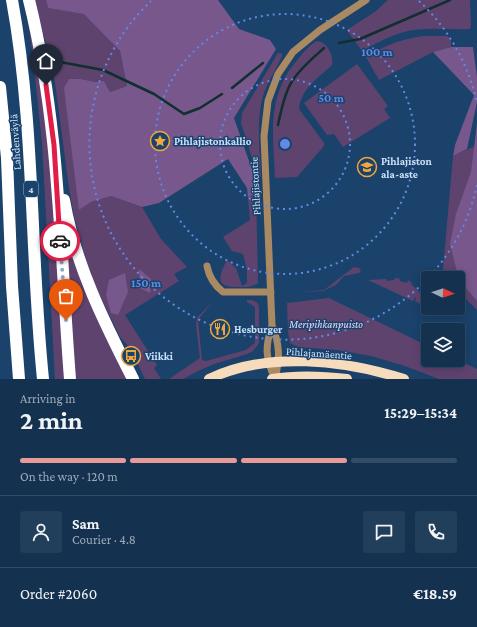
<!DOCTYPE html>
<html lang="en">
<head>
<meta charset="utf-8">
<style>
  body { margin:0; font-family:"Crimson Pro",serif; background:#213e5a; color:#f1f3f6; height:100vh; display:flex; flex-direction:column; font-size:15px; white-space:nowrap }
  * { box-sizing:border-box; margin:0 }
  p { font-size:13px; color:#9daab7 }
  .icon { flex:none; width:22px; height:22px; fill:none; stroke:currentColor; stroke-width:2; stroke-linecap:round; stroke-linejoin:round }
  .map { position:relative; height:379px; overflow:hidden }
  .sheet { display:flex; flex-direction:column; background:#143250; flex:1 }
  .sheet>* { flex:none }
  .needle { width:26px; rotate:94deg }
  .buttons { position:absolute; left:421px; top:271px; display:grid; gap:8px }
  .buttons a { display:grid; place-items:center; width:44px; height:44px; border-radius:4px; background:#143250; box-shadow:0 2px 10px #0003,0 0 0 1px #334d67; font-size:20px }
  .pin { position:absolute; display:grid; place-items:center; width:34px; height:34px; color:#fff; margin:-41px -17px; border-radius:50% 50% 50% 0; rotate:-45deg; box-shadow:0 0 4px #0007 }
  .pin .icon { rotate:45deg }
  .courier { position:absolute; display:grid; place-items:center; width:40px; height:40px; margin:-20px; border:3px solid #e11d48; border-radius:50%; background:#fff; color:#222; box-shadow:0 1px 5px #0007 }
  .overview em { font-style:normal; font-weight:700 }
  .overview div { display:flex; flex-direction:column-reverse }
  .overview { display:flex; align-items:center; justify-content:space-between; height:68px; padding:0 20px }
  h1 { font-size:26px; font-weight:700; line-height:30px }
  .bar { display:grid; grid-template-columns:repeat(4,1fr); gap:6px 4px; align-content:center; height:48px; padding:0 20px }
  .bar i { height:5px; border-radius:3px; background:#334d67 }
  .bar .active { background:#e69b98 }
  .bar p { grid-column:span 4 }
  .line { display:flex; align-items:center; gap:10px; padding:0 20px; border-top:1px solid #334d67 }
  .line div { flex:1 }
  .round { display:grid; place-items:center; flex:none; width:42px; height:42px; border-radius:4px; background:#213e5a }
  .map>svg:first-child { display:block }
</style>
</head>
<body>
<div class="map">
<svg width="477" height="379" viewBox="0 0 477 379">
  <rect width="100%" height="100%" fill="#1a426b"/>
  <path fill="#5f436f" d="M25 0 46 107 65 379H55L42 143 33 57Z
    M35 0H46L48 8 84 13 120 51 127 86 110 92 104 81 95 82 81 79 79 210 91 202 111 196 142 207 161 239 187 267 174 274 179 281 125 315 157 365 154 368 161 379H145L130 348 120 337 97 290 85 257 73 212 68 181 55 82Z
    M388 0H470L471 25 470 29C448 30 423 26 401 33 387 37 375 44 362 51L347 30 376 11Z
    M423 36H448L451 40V47L433 52 379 80 366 57C386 45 399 40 423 36Z
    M317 41C327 42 334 55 332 65 318 78 301 89 299 109L324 143V146L297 177 275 178C273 132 266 95 299 58 304 51 310 45 317 41Z
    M278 53 282 54V56C277 68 270 78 265 90 255 117 260 148 261 177H258L241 123 242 113Z
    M357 64 388 106 384 109 390 118 343 147 334 134 327 135 304 103Z
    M477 145V310L458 291V278H446L443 269 453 156Z
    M256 192 258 283C252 287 247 287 240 287 216 288 217 279 227 260L236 268 242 286 247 283V270L243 254 232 251 223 237 250 220 248 198Z
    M67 232 127 379H75L66 246Z
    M354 267 359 268 361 270 359 273 344 276 336 285 323 291 302 292 324 290Z
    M395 278H399L400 281 407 283 408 280 412 283 411 284 428 300V308L415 301 416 298 415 297 413 301 368 280 386 279 387 281 394 280Z
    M329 298 428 346V360H458L477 369V379H439L405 366 371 356 337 350 298 347 290 343 288 332 287 303Z
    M247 300C253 300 258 301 259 307V343L253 351 247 354 214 364 198 371 183 379H169L200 358 196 325 197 318 213 301 198 320 202 360 206 361 246 350 255 343V307L247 302Z"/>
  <path fill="#78578c" d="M46 0H218L239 29 270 40 276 49 234 118 256 181V192L248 198 247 188 228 159 159 203 142 207 111 196 91 202 79 210 64 88 69 79H81L95 82 104 81 110 92 127 86 120 51 84 14 48 8Z
    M451 47H473L477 77V102L467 149 453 156 455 145 474 95 433 52Z
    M477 123V301L467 289 457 272 450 244 456 214 471 172Z
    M139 269 151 279 150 293 140 288Z
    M125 273 128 292 118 315 111 313 106 295 109 280Z"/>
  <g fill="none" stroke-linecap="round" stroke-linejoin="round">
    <path stroke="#112f2e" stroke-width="2.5" d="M339 43 360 39 450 0
      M55 61 103 70 154 94 184 114 200 108 222 94
      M232 88 263 63
      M278 125C281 111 284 95 291 83 299 69 313 58 324 48"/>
    <path stroke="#aa8a62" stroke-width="7" d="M207 266C209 277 214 285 223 292H271
      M272 325C265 347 265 357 275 379
      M275 379C280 358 280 345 272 325L264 136 268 101 278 74 293 52 320 30 366 0"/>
    <path stroke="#f6dbbc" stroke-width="10" d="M209 379C267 351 344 360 404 379
      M272 379C297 375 322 376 347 379"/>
    <path stroke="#fff" stroke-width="12" d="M12 0C35 125 30 253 43 379
      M29 0C60 124 60 252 70 379
      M0 87 7 158 12 286 19 379
      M64 200C75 264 104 322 133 379"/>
  </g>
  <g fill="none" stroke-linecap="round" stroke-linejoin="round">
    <path stroke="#8da9c9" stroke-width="4" stroke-dasharray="0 7.2" d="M60 241 66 320"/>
    <path stroke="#e11d48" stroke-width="5" d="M46 85 54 145 60 241"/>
  </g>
  <g fill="none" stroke="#6389e6" stroke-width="2" stroke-dasharray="2 4">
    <circle cx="285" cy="144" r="65"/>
    <circle cx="285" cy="144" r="130"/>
    <path d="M477 185A196 196 0 1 1 151 1M419 1A196 196 0 0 1 477 103"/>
  </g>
  <defs>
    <symbol id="sight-ring" viewBox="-11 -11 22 22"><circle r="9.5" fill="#1a426b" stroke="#efa73e" stroke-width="1.5"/><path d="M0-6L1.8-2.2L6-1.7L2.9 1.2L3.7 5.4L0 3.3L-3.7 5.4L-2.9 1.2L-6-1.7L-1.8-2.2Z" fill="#efa73e"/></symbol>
    <symbol id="school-ring" viewBox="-11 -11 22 22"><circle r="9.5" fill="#1a426b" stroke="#efa73e" stroke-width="1.5"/><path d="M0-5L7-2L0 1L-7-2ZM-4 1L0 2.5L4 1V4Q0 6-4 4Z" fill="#efa73e"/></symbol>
    <symbol id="restaurant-ring" viewBox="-11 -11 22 22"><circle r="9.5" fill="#1a426b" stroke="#efa73e" stroke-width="1.5"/><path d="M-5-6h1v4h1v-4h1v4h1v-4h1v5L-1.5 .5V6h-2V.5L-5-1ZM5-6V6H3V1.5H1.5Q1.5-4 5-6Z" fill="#efa73e"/></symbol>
    <symbol id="bus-ring" viewBox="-11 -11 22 22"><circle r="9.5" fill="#1a426b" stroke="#efa73e" stroke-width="1.5"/><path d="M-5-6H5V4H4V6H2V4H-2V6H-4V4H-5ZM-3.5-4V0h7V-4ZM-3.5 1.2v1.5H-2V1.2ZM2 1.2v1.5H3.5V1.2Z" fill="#efa73e"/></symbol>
  </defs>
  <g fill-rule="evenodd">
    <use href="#sight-ring" x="149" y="130" width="22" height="22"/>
    <use href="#school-ring" x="356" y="156" width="22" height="22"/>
    <use href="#restaurant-ring" x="209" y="318" width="22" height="22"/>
    <use href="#bus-ring" x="120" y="345" width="22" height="22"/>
  </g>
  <g text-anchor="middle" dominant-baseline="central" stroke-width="3" stroke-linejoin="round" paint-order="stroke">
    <rect fill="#1a426b" stroke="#96b1d0" stroke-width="1" x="24" y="181" width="14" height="16" rx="3"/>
    <g font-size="10" font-weight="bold" fill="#cbe1fb">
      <text x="31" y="189">4</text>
    </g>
    <g font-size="11" font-weight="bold" fill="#cbe1fb" stroke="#1a426b" text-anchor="start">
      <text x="174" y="141">Pihlajistonkallio</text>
      <text x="381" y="161">Pihlajiston<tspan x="381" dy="13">ala-aste</tspan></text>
      <text x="234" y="329">Hesburger</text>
      <text x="145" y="356">Viikki</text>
    </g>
    <g font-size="11" fill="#cbe1fb" stroke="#1a426b">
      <text transform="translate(15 142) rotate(-94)">Lahdenväylä</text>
      <text transform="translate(255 186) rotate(-93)">Pihlajistontie</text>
      <text transform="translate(319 353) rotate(4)">Pihlajamäentie</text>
    </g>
    <g font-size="11" font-style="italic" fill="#ebd7f7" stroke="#1a426b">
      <text x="326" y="324">Meripihkanpuisto</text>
    </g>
  </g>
  <circle cx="285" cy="144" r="6" fill="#6389e6" stroke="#1a426b" stroke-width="2"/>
  <g font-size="12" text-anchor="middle" font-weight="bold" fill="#6389e6" stroke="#1a426b" stroke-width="3" stroke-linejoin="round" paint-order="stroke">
    <text x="377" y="56">100 m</text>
    <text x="331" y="102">50 m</text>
    <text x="146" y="287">150 m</text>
  </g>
</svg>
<div class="buttons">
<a><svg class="needle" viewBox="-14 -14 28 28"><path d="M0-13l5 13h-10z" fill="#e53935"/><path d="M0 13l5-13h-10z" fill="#9daab7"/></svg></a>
<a><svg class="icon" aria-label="layers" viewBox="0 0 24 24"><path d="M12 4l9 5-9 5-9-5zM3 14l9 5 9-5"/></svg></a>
</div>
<div class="pin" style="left:66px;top:320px;background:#ea580c"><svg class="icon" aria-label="bag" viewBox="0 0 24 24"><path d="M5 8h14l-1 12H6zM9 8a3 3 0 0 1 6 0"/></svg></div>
<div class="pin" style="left:46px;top:85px;background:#1f2937"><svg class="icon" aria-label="home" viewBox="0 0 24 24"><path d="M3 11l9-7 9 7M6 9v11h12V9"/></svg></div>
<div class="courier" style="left:60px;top:241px"><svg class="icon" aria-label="car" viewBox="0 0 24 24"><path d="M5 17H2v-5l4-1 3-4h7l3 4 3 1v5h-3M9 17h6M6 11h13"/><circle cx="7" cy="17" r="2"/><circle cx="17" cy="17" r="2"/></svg></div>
</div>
<section class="sheet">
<div class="overview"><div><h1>2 min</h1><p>Arriving in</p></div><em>15:29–15:34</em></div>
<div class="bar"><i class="active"></i><i class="active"></i><i class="active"></i><i></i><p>On the way · 120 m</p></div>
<div class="line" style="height:72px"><a class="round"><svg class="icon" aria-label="person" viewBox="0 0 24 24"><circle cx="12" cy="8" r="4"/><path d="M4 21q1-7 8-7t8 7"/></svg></a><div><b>Sam</b><p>Courier · 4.8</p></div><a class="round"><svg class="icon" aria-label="chat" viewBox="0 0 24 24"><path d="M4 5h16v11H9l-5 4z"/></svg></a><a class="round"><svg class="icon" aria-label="phone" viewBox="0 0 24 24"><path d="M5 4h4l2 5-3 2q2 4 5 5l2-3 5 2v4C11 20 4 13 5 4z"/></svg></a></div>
<div class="line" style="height:52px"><div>Order #2060</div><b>€18.59</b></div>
</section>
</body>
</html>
